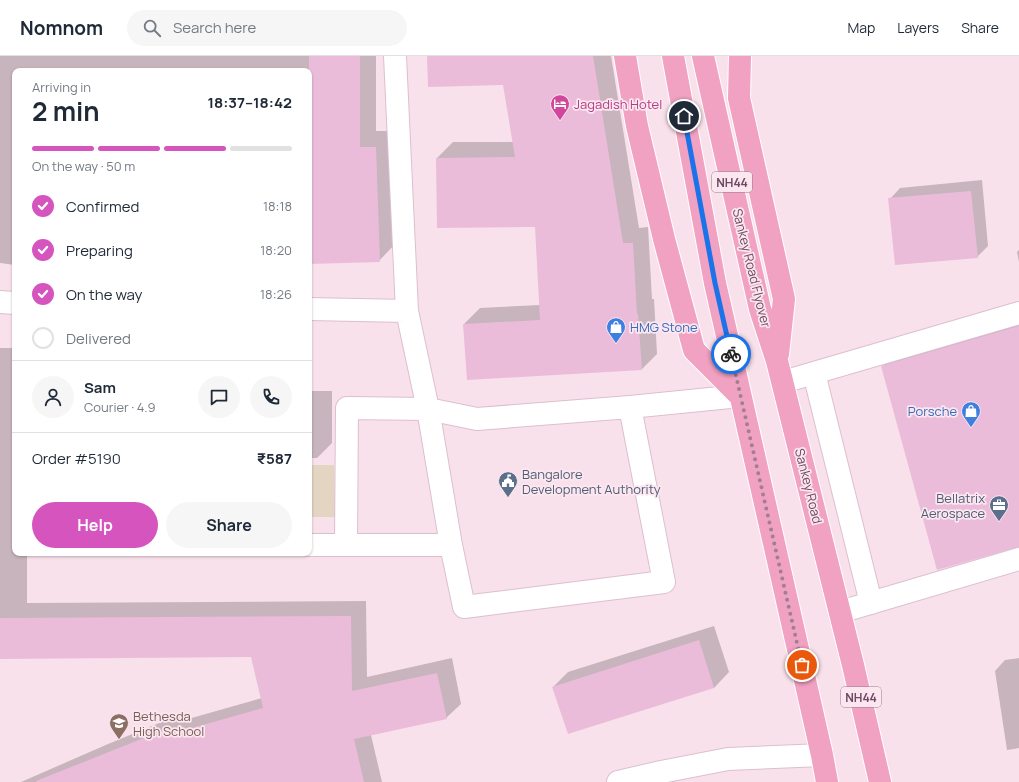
<!DOCTYPE html>
<html lang="en">
<head>
<meta charset="utf-8">
<style>
  body { margin:0; font-family:Manrope,sans-serif; background:#f6f6f7; color:#1f2937; height:100vh; display:flex; flex-direction:column; font-size:15px; white-space:nowrap }
  * { box-sizing:border-box; margin:0 }
  p { font-size:13px; color:#747a83 }
  .icon { flex:none; width:22px; height:22px; fill:none; stroke:currentColor; stroke-width:2; stroke-linecap:round; stroke-linejoin:round }
  .map { position:relative; flex:1; overflow:hidden }
  .panel { position:absolute; left:12px; top:12px; width:300px; height:488px; display:flex; flex-direction:column; background:#fff; border-radius:8px; box-shadow:0 1px 3px #0004 }
  .panel>* { flex:none }
  .pin { position:absolute; display:grid; place-items:center; width:34px; height:34px; color:#fff; margin:-17px; border:2px solid #fff; border-radius:50%; box-shadow:0 1px 4px #0007 }
  .courier { position:absolute; display:grid; place-items:center; width:40px; height:40px; margin:-20px; border:3px solid #1a73e8; border-radius:50%; background:#fff; color:#222; box-shadow:0 1px 5px #0007 }
  .headline em { font-style:normal; font-weight:700 }
  .headline div { display:flex; flex-direction:column-reverse }
  .headline { display:flex; align-items:center; justify-content:space-between; height:68px; padding:0 20px }
  h1 { font-size:26px; font-weight:700; line-height:30px }
  .bar { display:grid; grid-template-columns:repeat(4,1fr); gap:6px 4px; align-content:center; height:48px; padding:0 20px }
  .bar i { height:5px; border-radius:3px; background:#e0e1e3 }
  .bar .on { background:#d654bd }
  .bar p { grid-column:span 4 }
  .line { display:flex; align-items:center; gap:10px; padding:0 20px; border-top:1px solid #e0e1e3 }
  .line div { flex:1 }
  .round { display:grid; place-items:center; flex:none; width:42px; height:42px; border-radius:21px; background:#f6f6f7 }
  ol { padding:0 20px; list-style:none }
  li { display:flex; align-items:center; gap:12px; height:44px }
  li p { margin-inline-start:auto }
  li .icon { padding:4px; border-radius:50%; background:#d654bd; color:#fff; stroke-width:4 }
  li:last-child { color:#747a83 }
  li i { width:22px; height:22px; border:2px solid #e0e1e3; border-radius:50% }
  .cta { display:flex; gap:8px; margin-top:auto; padding:8px 20px }
  .cta a { flex:1; height:46px; border-radius:24px; background:#d654bd; color:#fff; font-size:16px; font-weight:700; line-height:46px; text-align:center }
  .cta a+a { background:#f6f6f7; color:#1f2937 }
  header { display:flex; align-items:center; gap:24px; box-sizing:border-box; height:56px; padding:0 20px; background:#fff; border-bottom:1px solid #e0e1e3 }
  header strong { font-size:19px }
  nav { display:flex; gap:22px; margin-inline-start:auto; font-size:14px }
  .search { width:280px; height:36px; background:#f6f6f7; display:flex; align-items:center; gap:10px; box-sizing:border-box; padding:0 14px; border-radius:22px; color:#747a83; font-size:15px }
  .map>svg:first-child { display:block }
</style>
</head>
<body>
<header>
<strong>Nomnom</strong>
<div class="search"><svg class="icon" aria-label="search" viewBox="0 0 24 24"><circle cx="10" cy="10" r="6"/><path d="M15 15l6 6"/></svg>Search here</div>
<nav><a>Map</a><a>Layers</a><a>Share</a></nav>
</header>
<div class="map">
<svg width="1019" height="726" viewBox="0 0 1019 726">
  <rect width="100%" height="100%" fill="#f9e1eb"/>
  <path fill="#e4d5c2" d="M309 409H334L335 461H309Z"/>
  <path fill="#0003" d="M0 0H376V75H392L395 188 379 205 309 207V15H15V209L0 207Z
    M428 0H611L639 172 648 171 652 243H654L657 298 642 313 464 268 480 252 540 249 536 170 438 171 437 102 453 86H513L504 28Z
    M982 124 988 190 977 201 890 143 900 132Z
    M1019 194V206L1017 196Z
    M1019 254V490L882 311 905 287Z
    M0 292H15V497H27V547L366 545 367 621 452 602 461 648 446 662 371 679 382 726H21L108 688 179 659 181 665 262 642 252 600 0 601Z
    M309 335H332V387L317 402H309Z
    M714 570 729 616 714 632 553 631 568 616Z
    M1019 602V692L1007 694 995 615 1005 604Z"/>
  <path fill="#ebbcda" d="M309 0H360V91H376L380 206 309 208Z
    M427 0H593L623 187H633L637 258H638L642 314 467 324 463 268 540 264 535 171 437 172 436 102 515 101 503 29 428 31Z
    M971 135 978 202 895 209 888 142Z
    M1019 270V491L937 514 881 310Z
    M351 560 352 635 437 617 447 663 354 683 364 726H37L36 725 164 674 167 679 263 652 251 601 0 603V562Z
    M699 584 714 632 568 678 552 631Z"/>
  <g fill="none" stroke-linecap="round" stroke-linejoin="round">
    <defs>
      <path id="minor" d="M395 0 407 255 428 353 451 489 464 551 664 526 630 351
        M0 246 15 247
        M309 253 407 255
        M814 317 871 547
        M783 326 1019 257
        M309 489H451
        M346 489 347 352 428 353 477 363 630 351 740 340
        M840 556 1019 503
        M618 726 661 716 728 703 822 699"/>
      <path id="major" d="M625 0 637 70 664 183 694 294 740 340
        M673 0 715 227 822 699 827 726
        M703 0 760 253 777 305 853 609 880 726
        M740 0 739 42 784 243 778 298"/>
    </defs>
    <use href="#minor" stroke="#dcbfcf" stroke-width="24"/>
    <use href="#major" stroke="#fff" stroke-width="24"/>
    <use href="#minor" stroke="#fff" stroke-width="22"/>
    <use href="#major" stroke="#f1a1c1" stroke-width="22"/>
  </g>
  <g fill="none" stroke-linecap="round" stroke-linejoin="round">
    <path stroke="#9e8092" stroke-width="4" stroke-dasharray="0 7.2" d="M731 298 802 609"/>
    <path stroke="#1a73e8" stroke-width="5" d="M684 60 715 227 731 298"/>
  </g>
  <defs>
    <symbol id="hotel-pin" viewBox="-11 -11 22 30"><path d="M0 17L-7.5 6A9.5 9.5 0 1 1 7.5 6Z" fill="#d1479c" stroke="#fce7f0"/><path d="M-6-4.5h1.5V1H6V5H4.5V3h-9V5H-6ZM-4 0a1.8 1.8 0 1 1 3.6 0ZM.5 0V-2.5h3Q6-2.5 6 0Z" fill="#fff"/></symbol>
    <symbol id="shop-pin" viewBox="-11 -11 22 30"><path d="M0 17L-7.5 6A9.5 9.5 0 1 1 7.5 6Z" fill="#3f7fe0" stroke="#fce7f0"/><path d="M-5-2.5h2.3a2.7 3.5 0 0 1 5.4 0H5L5.5 6h-11ZM-1.5-2.5h3a1.5 2.3 0 0 0-3 0Z" fill="#fff"/></symbol>
    <symbol id="civic-pin" viewBox="-11 -11 22 30"><path d="M0 17L-7.5 6A9.5 9.5 0 1 1 7.5 6Z" fill="#5c6f8a" stroke="#fce7f0"/><path d="M-.6-6.5H3V-4.5H.6V-3L4-1V1h2V6H-6V1h2V-1L-.6-3ZM-1.2 2.5V6h2.4V2.5Z" fill="#fff"/></symbol>
    <symbol id="office-pin" viewBox="-11 -11 22 30"><path d="M0 17L-7.5 6A9.5 9.5 0 1 1 7.5 6Z" fill="#5c6f8a" stroke="#fce7f0"/><path d="M-6-3h4V-5.5h4V-3h4V5H-6ZM-1-4.5V-3h2v-1.5ZM-6 0V1H6V0Z" fill="#fff"/></symbol>
    <symbol id="school-pin" viewBox="-11 -11 22 30"><path d="M0 17L-7.5 6A9.5 9.5 0 1 1 7.5 6Z" fill="#8d6e63" stroke="#fce7f0"/><path d="M0-5L7-2L0 1L-7-2ZM-4 1L0 2.5L4 1V4Q0 6-4 4Z" fill="#fff"/></symbol>
  </defs>
  <g fill-rule="evenodd">
    <use href="#hotel-pin" x="549" y="37" width="22" height="30"/>
    <use href="#shop-pin" x="605" y="260" width="22" height="30"/>
    <use href="#shop-pin" x="960" y="344" width="22" height="30"/>
    <use href="#civic-pin" x="497" y="414" width="22" height="30"/>
    <use href="#office-pin" x="988" y="438" width="22" height="30"/>
    <use href="#school-pin" x="108" y="656" width="22" height="30"/>
  </g>
  <g text-anchor="middle" dominant-baseline="central" stroke-width="3.5" stroke-linejoin="round" paint-order="stroke">
    <g fill="#fce7f0" stroke="#987a8d" stroke-width="1">
      <rect x="712" y="116" width="40" height="20" rx="3"/>
      <rect x="841" y="631" width="40" height="20" rx="3"/>
    </g>
    <g font-size="12" font-weight="bold" fill="#6d4b62">
      <text x="732" y="126">NH44</text>
      <text x="861" y="641">NH44</text>
    </g>
    <g font-size="13" fill="#b23c85" stroke="#fce7f0" text-anchor="start">
      <text x="574" y="48">Jagadish Hotel</text>
    </g>
    <g font-size="13" fill="#6d4b62" stroke="#fce7f0">
      <text transform="translate(752 212) rotate(76)">Sankey Road Flyover</text>
      <text transform="translate(809 430) rotate(76)">Sankey Road</text>
    </g>
    <g font-size="13" fill="#366cbe" stroke="#fce7f0" text-anchor="start">
      <text x="630" y="271">HMG Stone</text>
      <text x="957" y="355" text-anchor="end">Porsche</text>
    </g>
    <g font-size="13" fill="#4e5e75" stroke="#fce7f0" text-anchor="start">
      <text x="522" y="418">Bangalore<tspan x="522" dy="15">Development Authority</tspan></text>
      <text x="985" y="442" text-anchor="end">Bellatrix<tspan x="985" dy="15">Aerospace</tspan></text>
    </g>
    <g font-size="13" fill="#785e54" stroke="#fce7f0" text-anchor="start">
      <text x="133" y="660">Bethesda<tspan x="133" dy="15">High School</tspan></text>
    </g>
  </g>
</svg>
<div class="pin" style="left:802px;top:609px;background:#ea580c"><svg class="icon" aria-label="bag" viewBox="0 0 24 24"><path d="M5 8h14l-1 12H6zM9 8a3 3 0 0 1 6 0"/></svg></div>
<div class="pin" style="left:684px;top:60px;background:#1f2937"><svg class="icon" aria-label="home" viewBox="0 0 24 24"><path d="M3 11l9-7 9 7M6 9v11h12V9"/></svg></div>
<div class="courier" style="left:731px;top:298px"><svg class="icon" aria-label="bike" viewBox="0 0 24 24"><circle cx="6" cy="16" r="4"/><circle cx="18" cy="16" r="4"/><path d="M6 16l4-8h5l3 8M10 8l3 8H6M13 5h3"/></svg></div>
<section class="panel">
<div class="headline"><div><h1>2 min</h1><p>Arriving in</p></div><em>18:37–18:42</em></div>
<div class="bar"><i class="on"></i><i class="on"></i><i class="on"></i><i></i><p>On the way · 50 m</p></div>
<ol>
<li><svg class="icon" aria-label="check" viewBox="0 0 24 24"><path d="M5 12l5 5 9-10"/></svg>Confirmed<p>18:18</p></li>
<li><svg class="icon" aria-label="check" viewBox="0 0 24 24"><path d="M5 12l5 5 9-10"/></svg>Preparing<p>18:20</p></li>
<li><svg class="icon" aria-label="check" viewBox="0 0 24 24"><path d="M5 12l5 5 9-10"/></svg>On the way<p>18:26</p></li>
<li><i></i>Delivered</li>
</ol>
<div class="line" style="height:72px"><a class="round"><svg class="icon" aria-label="person" viewBox="0 0 24 24"><circle cx="12" cy="8" r="4"/><path d="M4 21q1-7 8-7t8 7"/></svg></a><div><b>Sam</b><p>Courier · 4.9</p></div><a class="round"><svg class="icon" aria-label="chat" viewBox="0 0 24 24"><path d="M4 5h16v11H9l-5 4z"/></svg></a><a class="round"><svg class="icon" aria-label="phone" viewBox="0 0 24 24"><path d="M5 4h4l2 5-3 2q2 4 5 5l2-3 5 2v4C11 20 4 13 5 4z"/></svg></a></div>
<div class="line" style="height:52px"><div>Order #5190</div><b>₹587</b></div>
<div class="cta"><a>Help</a><a>Share</a></div>
</section>
</div>
</body>
</html>
